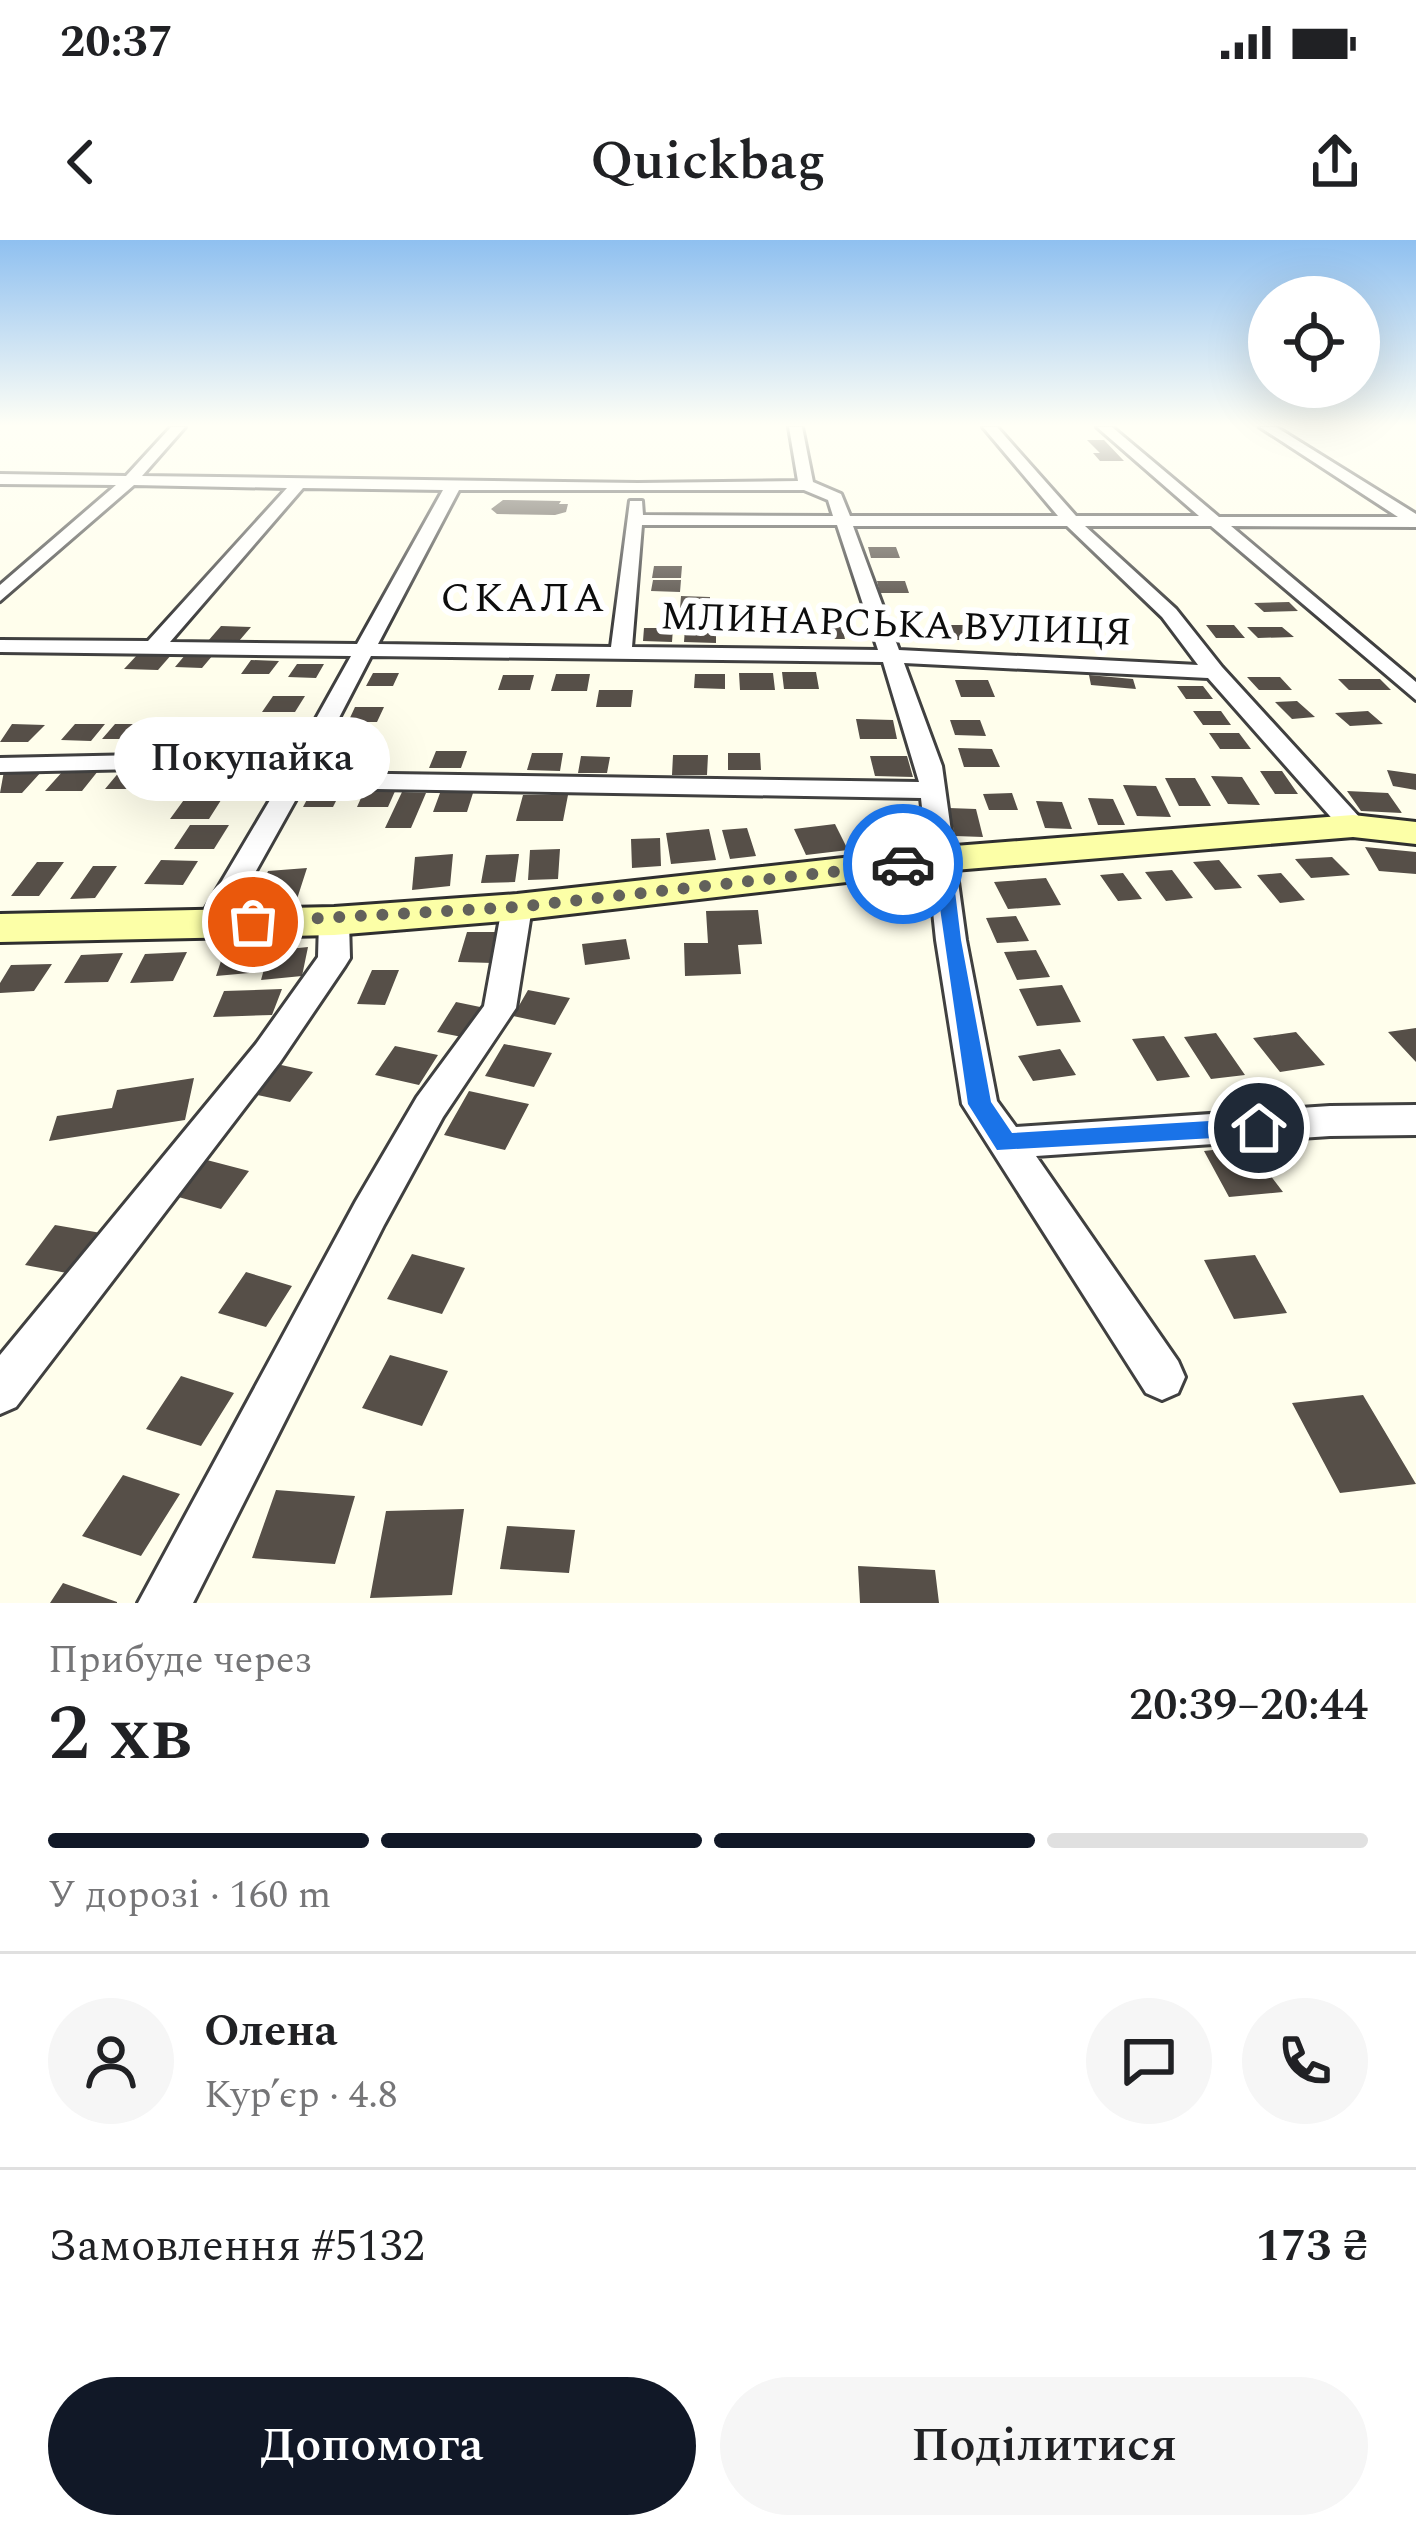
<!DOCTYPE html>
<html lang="uk">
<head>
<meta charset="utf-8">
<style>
  body { margin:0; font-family:Spectral,serif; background:#f6f6f6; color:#202124; height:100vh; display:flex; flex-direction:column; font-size:45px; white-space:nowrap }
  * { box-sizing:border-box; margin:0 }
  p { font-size:39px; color:#757577 }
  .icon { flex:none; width:66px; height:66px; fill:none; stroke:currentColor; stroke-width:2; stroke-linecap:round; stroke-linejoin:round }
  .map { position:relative; height:1363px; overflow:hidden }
  .details { display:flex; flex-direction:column; background:#fff; flex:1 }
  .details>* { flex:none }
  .controls { position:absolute; left:1248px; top:36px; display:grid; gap:24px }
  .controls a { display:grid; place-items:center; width:132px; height:132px; border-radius:50%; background:#fff; box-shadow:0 12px 48px #0002; font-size:60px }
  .pin { position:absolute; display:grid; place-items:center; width:102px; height:102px; color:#fff; margin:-51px; border:6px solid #fff; border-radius:50%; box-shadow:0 3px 12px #0007 }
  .courier { position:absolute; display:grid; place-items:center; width:120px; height:120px; margin:-60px; border:9px solid #1a73e8; border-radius:50%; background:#fff; color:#222; box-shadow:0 3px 15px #0007 }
  .bubble { position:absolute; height:84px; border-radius:42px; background:#fff; box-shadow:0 12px 48px #0002; font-size:39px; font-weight:600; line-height:84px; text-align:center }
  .head em { font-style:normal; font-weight:600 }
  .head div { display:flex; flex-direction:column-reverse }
  .head { display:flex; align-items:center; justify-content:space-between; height:204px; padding:0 48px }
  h1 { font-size:78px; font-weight:600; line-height:90px }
  .bar { display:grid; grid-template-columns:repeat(4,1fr); gap:18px 12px; align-content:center; height:144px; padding:0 48px }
  .bar i { height:15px; border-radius:9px; background:#e0e0e0 }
  .bar .on { background:#111827 }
  .bar p { grid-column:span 4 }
  .line { display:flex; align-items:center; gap:30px; padding:0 48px; border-top:3px solid #e0e0e0 }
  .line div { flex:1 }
  .round { display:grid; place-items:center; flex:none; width:126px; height:126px; border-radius:63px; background:#f6f6f6 }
  .cta { display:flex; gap:24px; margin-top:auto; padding:24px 48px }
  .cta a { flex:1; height:138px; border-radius:72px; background:#111827; color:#fff; font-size:48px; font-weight:600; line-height:138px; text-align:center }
  .cta a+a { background:#f6f6f6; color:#202124 }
  .status { display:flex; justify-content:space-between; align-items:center; height:84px; padding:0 60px; background:#fff; direction:ltr }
  .status svg { height:33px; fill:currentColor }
  header { display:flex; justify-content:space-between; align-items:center; height:156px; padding:0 48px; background:#fff; font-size:54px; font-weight:600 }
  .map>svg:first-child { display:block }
</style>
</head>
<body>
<div class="status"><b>20:37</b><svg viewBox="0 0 49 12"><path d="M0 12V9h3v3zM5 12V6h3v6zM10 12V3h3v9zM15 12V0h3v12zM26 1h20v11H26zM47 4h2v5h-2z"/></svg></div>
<header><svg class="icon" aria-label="back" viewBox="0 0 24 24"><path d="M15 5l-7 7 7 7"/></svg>Quickbag<svg class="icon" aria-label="share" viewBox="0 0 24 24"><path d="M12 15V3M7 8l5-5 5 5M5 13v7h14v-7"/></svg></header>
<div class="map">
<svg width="1416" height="1363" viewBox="0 0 1416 1363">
  <rect width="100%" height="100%" fill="#fffeec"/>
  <path fill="#564f48" d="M1087 200H1104L1124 221H1100L1093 213H1100Z
    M503 260 561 261 559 264H568L566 272 555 275 497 274 491 269Z
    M868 307H896L900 318H871Z
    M654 326H682L681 338H652Z
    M653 340H681L680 352 651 351Z
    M877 341H905L909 353H880Z
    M681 356 710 357V369H680Z
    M1289 362 1298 371 1264 372 1254 363Z
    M932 385H964L970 400H937Z
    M1206 385H1234L1245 398H1216Z
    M221 386 251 387 239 401H208Z
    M816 387H842L845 399H818Z
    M1035 387 1064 388 1072 401H1042Z
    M1247 387H1282L1294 397 1258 398Z
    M644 388H673L672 402 643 401Z
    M685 388H716V403L684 402Z
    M139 413 172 414 158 430 124 429Z
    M186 414 213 415 202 428 175 427Z
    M251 420 279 421 269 434H241Z
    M297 424H324L316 438 288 437Z
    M782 432H816L819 449H784Z
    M373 433H399L393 446H366Z
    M739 433H773L775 450H740Z
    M556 434H590L587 451H551Z
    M695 434H725V449L694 448Z
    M503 435H534L530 450H498Z
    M1089 435 1133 439 1136 449 1091 445Z
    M1247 437H1280L1292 450H1259Z
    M1338 439H1380L1391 450H1349Z
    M955 440H988L995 457H961Z
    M1177 446H1203L1213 459H1186Z
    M599 450H633L631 467H596Z
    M273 456H305L295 472H262Z
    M1297 461 1315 477 1292 479 1275 462Z
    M355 467H384L377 482H348Z
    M1193 471H1221L1231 485H1203Z
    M1368 471 1383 484 1350 486 1335 473Z
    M856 479 893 480 897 499H860Z
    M950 480H980L986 496 955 495Z
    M224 481 258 482 246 500 211 499Z
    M12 484 45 485 28 502H0Z
    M75 484H105L91 501 61 500Z
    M115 484H143L130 499H102Z
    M149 484H179L166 500H136Z
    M1209 493H1239L1251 509H1220Z
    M339 497 369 498 361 514H330Z
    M958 508 992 509 1000 527H964Z
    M436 511H467L461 528H429Z
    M532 513H563L560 531 527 530Z
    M728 513H760L761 530H728Z
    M673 515H708L707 535H672Z
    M581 516 610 517 607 533H578Z
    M870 516H907L913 537 875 536Z
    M1387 530 1416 534V550L1393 546Z
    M4 531H42L22 553H0Z
    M63 531H98L82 551H45Z
    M120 531 151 532 138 549H105Z
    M1260 531H1282L1298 554H1275Z
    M201 532H233L221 551 188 550Z
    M1211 536 1242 537 1260 565 1228 564Z
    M1165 538H1195L1211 566H1179Z
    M1123 545 1156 546 1171 577 1137 576Z
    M365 549H396L388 567H357Z
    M312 550 341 551 333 567H303Z
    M1347 551 1388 553 1402 573 1361 571Z
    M402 552 426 553 411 588H385Z
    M440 553H473L467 572H433Z
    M1012 553 1018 570H989L983 554Z
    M523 555H568L563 581H516Z
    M186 557H223L209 579H170Z
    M1088 558 1113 559 1125 585H1098Z
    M1036 561 1062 562 1072 589 1045 588Z
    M949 568 976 569 983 597 955 596Z
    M835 584 848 610 806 615 794 589Z
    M190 585H229L214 609H174Z
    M747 588 756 616 730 619 722 590Z
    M709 589 716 620 671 624 666 593Z
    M660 598 661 626 632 628 631 599Z
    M1365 607 1416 612V634L1379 631Z
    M560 609 558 639 528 640 530 610Z
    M453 614 450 646 412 650 415 617Z
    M519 614 515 642 481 643 486 615Z
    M1332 617 1350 635 1311 638 1295 619Z
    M161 620 198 621 183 645 144 644Z
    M1219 620 1242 648 1215 650 1193 622Z
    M37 622H64L39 656H11Z
    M93 626H117L95 658 70 659Z
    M307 628 297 659 257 661 268 631Z
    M1172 630 1193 658 1166 661 1145 632Z
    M1123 633 1142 659 1118 661 1100 635Z
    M1281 633 1305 660 1280 663 1257 635Z
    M1046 638 1061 665 1008 669 994 642Z
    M758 670 762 704 738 705 741 734 685 736 684 703H708L706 671Z
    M1016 676 1029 701 997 703 986 678Z
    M467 692H501L493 723 458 722Z
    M626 699 630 719 585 725 582 704Z
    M308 707 302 736 261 740 269 711Z
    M256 709 249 733 216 736 224 712Z
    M1036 710 1050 737 1017 740 1004 712Z
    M187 712 173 741 130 743 145 714Z
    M123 713 108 742 64 743 81 715Z
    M52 724 34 751 0 753V743L11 725Z
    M372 730H399L385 765 357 764Z
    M1062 745 1081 782 1037 786 1019 749Z
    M282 749 272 775 213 777 224 751Z
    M528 750 570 758 555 785 513 776Z
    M456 762 485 768 467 798 437 792Z
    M1416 788V822L1388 792Z
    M1296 792 1325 825 1280 832 1253 798Z
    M1216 793 1245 835 1211 839 1184 797Z
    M1164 796 1190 837 1157 841 1132 799Z
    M504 804 552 813 534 847 485 836Z
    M395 806 438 815 419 845 375 835Z
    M1060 809 1076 835 1033 841 1018 816Z
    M272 823 313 832 290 862 248 853Z
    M194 838 185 880 49 901 57 876 112 868 117 850Z
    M469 851 529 864 505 910 444 895Z
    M1248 906 1283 952 1229 957 1204 911Z
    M203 919 249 931 221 969 175 956Z
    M55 985 101 993 72 1034 25 1025Z
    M412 1014 465 1028 442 1074 387 1059Z
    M1255 1015 1287 1073 1234 1079 1204 1020Z
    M246 1032 292 1046 266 1087 218 1073Z
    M390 1115 448 1131 422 1186 362 1168Z
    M181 1136 234 1153 201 1206 146 1189Z
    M1363 1155 1416 1244 1340 1253 1292 1163Z
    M123 1235 180 1254 141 1316 82 1296Z
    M276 1250 355 1256 335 1324 252 1318Z
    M464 1269 452 1355 370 1358 386 1271Z
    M507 1286 575 1290 569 1333 500 1329Z
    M858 1326 935 1330 939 1363H860Z
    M63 1343 117 1362V1363H50Z"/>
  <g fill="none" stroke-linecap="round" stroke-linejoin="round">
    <defs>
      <path id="street" d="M171 187H185L142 236 638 243 798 241 789 187H802L813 242 841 254 850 276H1058L983 187H997L1076 276H1199L1097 187H1112L1219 277H1398L1260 187H1276L1416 274V287L1231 286 1416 442V460L1211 286H1085L1176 369 1222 427 1362 580 1366 586 1362 592H1344L1208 438 904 423 942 526 966 700 997 861 1016 887 1330 866 1416 865V895L1330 896 1036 916 1178 1121 1185 1137 1178 1153 1162 1160 1146 1153 962 864 936 700 921 558 318 548 305 543 223 690H201L197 683 286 533 274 526 0 532V518L278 512 294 518 351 416 0 412V400L148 401 287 248 134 245 0 361V345L116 245 0 244V234L126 236ZM303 248 443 250 357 404 170 402ZM459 250H804L828 260 833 276 643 275 642 261H630L611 407 378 404ZM642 285H837L878 410 632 407ZM853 286H1067L1162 377 1198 425 899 410ZM371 416 883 422 919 542 323 533 313 528Z
        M517 657 532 667 516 768 443 877 384 985 193 1363H138L356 961 417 857 484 766 502 667Z
        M334 671 349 681 350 718 345 726 280 822 16 1167 0 1174V1115L256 804 318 717 319 681Z"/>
      <path id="secondary" d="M1353 575 1416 582V604L1353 597 942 631 517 680 334 695 0 702V674L334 667 517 654 942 607Z"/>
    </defs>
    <use href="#street" stroke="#404040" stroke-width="6"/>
    <use href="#secondary" stroke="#2f2f2f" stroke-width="6"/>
    <use href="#street" fill="#fff" fill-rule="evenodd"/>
    <use href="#secondary" fill="#fcffa7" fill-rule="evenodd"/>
  </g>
  <linearGradient id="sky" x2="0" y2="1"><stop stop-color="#8fc0f0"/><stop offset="0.49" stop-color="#fffff6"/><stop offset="1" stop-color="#fffff6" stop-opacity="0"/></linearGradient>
  <rect width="1416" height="378" fill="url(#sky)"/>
  <path fill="#1a73e8" d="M942 614 951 619 961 700 991 862 1012 893 1259 878 1271 888 1268 895 997 910 968 864 934 626 903 629 894 624 903 618Z"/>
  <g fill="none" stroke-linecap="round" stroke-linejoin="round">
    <path stroke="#62615b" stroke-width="12" stroke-dasharray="0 21.6" d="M253 682 517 667 903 624"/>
  </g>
  <g text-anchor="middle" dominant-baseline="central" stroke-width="12" stroke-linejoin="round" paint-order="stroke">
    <g font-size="39" fill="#0d0d0d" stroke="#fff">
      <text transform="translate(896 385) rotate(2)">МЛИНАРСЬКА ВУЛИЦЯ</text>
    </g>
    <g font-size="42" letter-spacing="3" fill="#0d0d0d" stroke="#fff">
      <text x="524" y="358">СКАЛА</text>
    </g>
  </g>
</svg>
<div class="controls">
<a><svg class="icon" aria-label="locate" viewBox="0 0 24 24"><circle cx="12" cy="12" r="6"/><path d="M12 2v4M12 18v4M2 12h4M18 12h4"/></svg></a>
</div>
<div class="pin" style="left:253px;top:682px;background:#ea580c"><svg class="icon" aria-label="bag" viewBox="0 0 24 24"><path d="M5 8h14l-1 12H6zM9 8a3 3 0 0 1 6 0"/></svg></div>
<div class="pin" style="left:1259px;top:888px;background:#1f2937"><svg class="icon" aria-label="home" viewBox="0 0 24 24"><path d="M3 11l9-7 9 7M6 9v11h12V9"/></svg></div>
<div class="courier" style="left:903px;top:624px"><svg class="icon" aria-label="car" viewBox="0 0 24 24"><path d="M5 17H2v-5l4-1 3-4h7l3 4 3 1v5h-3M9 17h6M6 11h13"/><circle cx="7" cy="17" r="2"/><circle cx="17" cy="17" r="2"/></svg></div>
<div class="bubble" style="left:114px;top:477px;width:276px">Покупайка</div>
</div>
<section class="details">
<div class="head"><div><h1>2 хв</h1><p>Прибуде через</p></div><em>20:39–20:44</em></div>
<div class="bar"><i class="on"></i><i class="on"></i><i class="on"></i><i></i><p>У дорозі · 160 m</p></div>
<div class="line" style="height:216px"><a class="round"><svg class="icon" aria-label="person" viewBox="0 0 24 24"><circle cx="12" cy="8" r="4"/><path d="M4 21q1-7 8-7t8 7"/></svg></a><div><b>Олена</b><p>Кур’єр · 4.8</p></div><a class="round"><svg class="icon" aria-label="chat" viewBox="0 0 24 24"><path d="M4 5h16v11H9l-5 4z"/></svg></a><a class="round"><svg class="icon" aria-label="phone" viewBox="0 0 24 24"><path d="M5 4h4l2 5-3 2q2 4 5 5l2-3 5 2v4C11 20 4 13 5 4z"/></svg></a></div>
<div class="line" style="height:156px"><div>Замовлення #5132</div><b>173 ₴</b></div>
<div class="cta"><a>Допомога</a><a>Поділитися</a></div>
</section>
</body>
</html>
